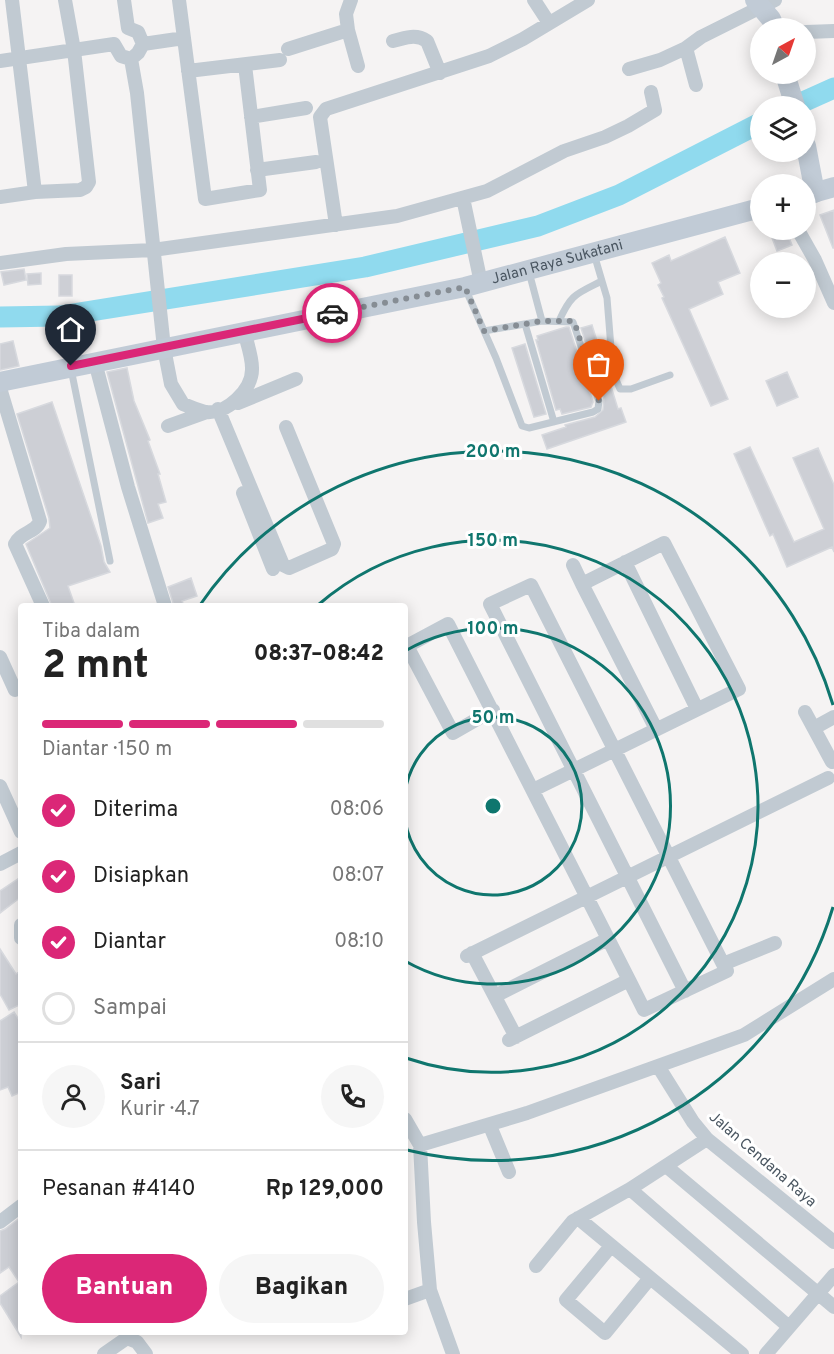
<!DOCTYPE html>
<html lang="id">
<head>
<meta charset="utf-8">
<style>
  body { margin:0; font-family:Overpass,sans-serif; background:#f6f6f6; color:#222; height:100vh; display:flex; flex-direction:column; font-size:22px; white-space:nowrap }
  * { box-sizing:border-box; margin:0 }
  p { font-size:20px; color:#767676 }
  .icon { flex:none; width:33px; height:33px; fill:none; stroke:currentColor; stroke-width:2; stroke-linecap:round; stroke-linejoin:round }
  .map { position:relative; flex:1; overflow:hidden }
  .side { position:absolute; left:18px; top:603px; width:390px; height:732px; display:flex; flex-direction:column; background:#fff; border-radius:6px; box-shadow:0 3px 15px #0003 }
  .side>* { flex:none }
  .needle { width:39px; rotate:40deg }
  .tools { position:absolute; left:750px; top:18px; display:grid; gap:12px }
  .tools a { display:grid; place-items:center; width:66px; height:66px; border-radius:50%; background:#fff; box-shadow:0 3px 15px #0003; font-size:30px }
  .pin { position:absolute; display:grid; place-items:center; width:51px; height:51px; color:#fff; margin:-62px -26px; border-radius:50% 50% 50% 0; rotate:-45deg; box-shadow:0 0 6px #0007 }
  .pin .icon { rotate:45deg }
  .courier { position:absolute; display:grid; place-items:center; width:60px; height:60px; margin:-30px; border:4px solid #db2777; border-radius:50%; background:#fff; color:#222; box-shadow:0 2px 8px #0007 }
  .overview em { font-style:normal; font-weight:800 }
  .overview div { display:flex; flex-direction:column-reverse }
  .overview { display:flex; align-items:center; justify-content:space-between; height:102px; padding:0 24px }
  h1 { font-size:39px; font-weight:800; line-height:45px }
  .bar { display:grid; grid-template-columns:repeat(4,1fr); gap:9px 6px; align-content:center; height:72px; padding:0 24px }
  .bar i { height:8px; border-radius:4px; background:#e0e0e0 }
  .bar .current { background:#db2777 }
  .bar p { grid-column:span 4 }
  .line { display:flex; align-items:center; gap:15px; padding:0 24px; border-top:2px solid #e0e0e0 }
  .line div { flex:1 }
  .round { display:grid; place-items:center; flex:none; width:63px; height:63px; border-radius:32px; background:#f6f6f6 }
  ol { padding:0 24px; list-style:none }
  li { display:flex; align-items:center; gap:18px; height:66px }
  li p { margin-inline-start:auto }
  li .icon { padding:6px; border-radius:50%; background:#db2777; color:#fff; stroke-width:4 }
  li:last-child { color:#767676 }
  li i { width:33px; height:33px; border:3px solid #e0e0e0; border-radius:50% }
  .action { display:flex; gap:12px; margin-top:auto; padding:12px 24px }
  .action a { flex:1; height:69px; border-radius:36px; background:#db2777; color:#fff; font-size:24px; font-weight:800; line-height:69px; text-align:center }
  .action a+a { background:#f6f6f6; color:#222 }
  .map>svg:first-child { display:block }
</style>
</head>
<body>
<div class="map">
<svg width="834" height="1354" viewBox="0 0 834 1354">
  <rect width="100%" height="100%" fill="#f5f3f3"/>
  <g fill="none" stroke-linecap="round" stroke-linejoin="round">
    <path stroke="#90daee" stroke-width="21" d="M794 106 834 88
      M0 317 60 316 365 267 538 226 619 195 760 123"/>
  </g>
  <path fill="#cdcfd5" stroke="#d7d9de" stroke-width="1.5" d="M834 210V248H833L820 215Z
    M769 230H786L792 245 777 251Z
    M725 237 740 273 718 282 723 294 689 309 728 399 711 406 662 298 664 297 658 285 661 283 652 263 669 255 671 261Z
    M24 269 26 280 4 285 1 272Z
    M41 273V284L28 285 27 274Z
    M59 275H72V296H59Z
    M592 325 618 409 621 408 626 422 547 449 542 435 566 427 565 425 595 417 603 410 604 399 581 328Z
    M566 327H569L593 402 591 407 562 414 560 409 556 410 536 340H538L537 336Z
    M13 341 19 366 0 370V344Z
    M525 344 546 414 534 417 512 348Z
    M127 368 134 401 150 440 148 441 160 474H158L166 502 158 504 163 518 148 523 107 372Z
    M787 372 798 397 777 406 766 381Z
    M52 402 101 546 104 562 110 572 68 586 75 606H52L26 544 50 528 49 518 17 414Z
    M750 447 794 542 824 529 793 458 818 448 834 485V552L832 547 787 567 773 534 770 536 734 454Z
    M191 578 197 596 182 601 184 606H174L168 587Z
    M21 877V897L0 913V891Z
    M0 949 16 974 21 971V1004L9 1010 0 994Z
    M14 1012 21 1023V1092L12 1096 8 1087 0 1090V1021Z
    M21 1217V1337L0 1303V1296L19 1282 9 1267 0 1273V1231L5 1229Z"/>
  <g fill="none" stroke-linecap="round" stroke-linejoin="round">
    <path stroke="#c1cad2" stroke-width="7" d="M594 254 607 298 613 373 620 389H631L670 375
      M529 272 542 321
      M465 288 496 358 522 426 529 428 593 412 598 409 599 401 573 322 542 321 484 331
      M559 321C571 294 576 294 602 281
      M525 324 554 422
      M71 369 110 561"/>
    <path stroke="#c1cad2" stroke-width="14" d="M124 0 128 28 138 32 143 44 138 53 131 59
      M179 0 205 199 260 190 245 65
      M534 0 549 23
      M348 30 358 66
      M806 32 834 31
      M393 41C406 38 415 33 427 41L440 73
      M143 44 184 38
      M288 49 348 30 346 14 351 0
      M0 61 114 44 121 56 131 59 137 93 164 348 171 384 183 404C190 407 198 410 205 412 226 415 253 390 252 368 252 356 247 343 244 331
      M629 69 660 60 686 48
      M188 71 280 60
      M696 85 686 48 701 37 775 0
      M251 117 306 108
      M257 170 316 162
      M35 192 80 190 86 187 89 182 74 50 65 0
      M0 197 35 192 12 0
      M463 198 481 283
      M336 225 320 117 326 109 489 56 523 39 588 0
      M798 230 815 260 834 303
      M0 263 66 254 153 250 397 216 487 191 564 151 605 137 628 126 655 110 651 92
      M95 362 128 487 165 606
      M0 388 40 521C36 533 20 532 15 544L43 606
      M238 403 296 379
      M218 409 283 565 289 568 332 549 334 544 286 427
      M168 426 207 412
      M243 493 273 569
      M625 562 697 709
      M573 565 582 584
      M0 657 15 690
      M493 710 453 733 407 646 448 624 629 980 509 1040
      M805 712 832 762
      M814 728 834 717
      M0 786 21 832
      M533 790 739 689 664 543 582 584 656 729
      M0 864 21 853
      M21 925V938
      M472 953 516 1037
      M467 956 828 778
      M629 980 644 1010 727 971 723 964 775 943
      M685 991 490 604 531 585 723 964
      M495 996 608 939
      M658 1066 693 1122 707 1139 834 1242
      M405 1119 420 1145 424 1222 430 1290 453 1354
      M490 1126 509 1172
      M420 1145 527 1113 744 1035 834 979
      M666 1166 834 1307
      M630 1189 789 1327
      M578 1218 742 1354
      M0 1222 21 1206
      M611 1246 566 1300 605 1333 650 1278
      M536 1266 573 1221 630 1189 707 1139
      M405 1299 430 1290
      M104 1354 127 1338 137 1342 146 1354
      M766 1354 834 1275"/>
    <g stroke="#c1cbd6" stroke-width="20">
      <path d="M755 0 771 19 775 28"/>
      <path d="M785 74 795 106"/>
      <path d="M806 146 815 193"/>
      <path d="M806 195 834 187"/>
      <path id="s1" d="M0 382 465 287 760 208"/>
    </g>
  </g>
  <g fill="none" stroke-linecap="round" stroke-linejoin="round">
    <path stroke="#868d94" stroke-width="6" stroke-dasharray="0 10.8" d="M332 313 465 287 484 331 542 321H572L575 324 599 401"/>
    <path stroke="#db2777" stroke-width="8" d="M71 366 332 313"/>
  </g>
  <g fill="none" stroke="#0f766e" stroke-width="3">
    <path d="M405 792A89 89 0 1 1 405 820"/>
    <path d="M405 651A178 178 0 1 1 405 961"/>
    <path d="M318 605A266 266 0 1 1 406 1058"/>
    <path d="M833 907A355 355 0 0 1 407 1150M200 605A355 355 0 0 1 833 705"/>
  </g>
  <g text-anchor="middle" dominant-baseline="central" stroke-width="6" stroke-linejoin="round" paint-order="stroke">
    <g font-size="15" fill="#4a5661" stroke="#fff">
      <text stroke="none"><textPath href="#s1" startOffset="570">Jalan Raya Sukatani</textPath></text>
      <text transform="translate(762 1160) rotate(41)">Jalan Cendana Raya</text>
    </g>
  </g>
  <circle cx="493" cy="806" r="9" fill="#0f766e" stroke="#fff" stroke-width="3"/>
  <g font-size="18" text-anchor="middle" font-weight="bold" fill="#0f766e" stroke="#fff" stroke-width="6" stroke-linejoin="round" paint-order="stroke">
    <text x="493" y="457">200 m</text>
    <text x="493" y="546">150 m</text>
    <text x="493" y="634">100 m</text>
    <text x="493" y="723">50 m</text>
  </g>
</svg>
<div class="tools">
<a><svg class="needle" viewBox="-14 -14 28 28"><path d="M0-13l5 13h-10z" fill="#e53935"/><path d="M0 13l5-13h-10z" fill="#767676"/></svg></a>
<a><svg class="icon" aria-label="layers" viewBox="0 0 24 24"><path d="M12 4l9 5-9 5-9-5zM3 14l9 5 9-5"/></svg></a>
<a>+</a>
<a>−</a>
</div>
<div class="pin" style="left:599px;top:401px;background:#ea580c"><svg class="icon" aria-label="bag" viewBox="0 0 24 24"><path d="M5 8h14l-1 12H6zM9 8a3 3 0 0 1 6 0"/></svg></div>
<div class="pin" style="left:71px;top:366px;background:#1f2937"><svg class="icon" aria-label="home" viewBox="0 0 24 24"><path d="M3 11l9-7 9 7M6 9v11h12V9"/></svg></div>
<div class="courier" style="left:332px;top:313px"><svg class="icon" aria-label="car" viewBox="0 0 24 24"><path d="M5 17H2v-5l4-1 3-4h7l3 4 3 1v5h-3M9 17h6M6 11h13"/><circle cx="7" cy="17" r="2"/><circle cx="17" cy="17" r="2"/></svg></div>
<section class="side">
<div class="overview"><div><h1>2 mnt</h1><p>Tiba dalam</p></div><em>08:37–08:42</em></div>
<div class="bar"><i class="current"></i><i class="current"></i><i class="current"></i><i></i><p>Diantar · 150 m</p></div>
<ol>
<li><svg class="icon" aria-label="check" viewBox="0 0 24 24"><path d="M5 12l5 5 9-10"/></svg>Diterima<p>08:06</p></li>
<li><svg class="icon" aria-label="check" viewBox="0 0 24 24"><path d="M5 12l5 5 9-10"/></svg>Disiapkan<p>08:07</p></li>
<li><svg class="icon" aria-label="check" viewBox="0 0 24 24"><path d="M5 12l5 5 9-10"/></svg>Diantar<p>08:10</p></li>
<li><i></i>Sampai</li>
</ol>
<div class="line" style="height:108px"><a class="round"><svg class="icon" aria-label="person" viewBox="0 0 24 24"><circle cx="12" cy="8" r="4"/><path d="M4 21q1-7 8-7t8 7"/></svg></a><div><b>Sari</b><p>Kurir · 4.7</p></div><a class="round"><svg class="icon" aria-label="phone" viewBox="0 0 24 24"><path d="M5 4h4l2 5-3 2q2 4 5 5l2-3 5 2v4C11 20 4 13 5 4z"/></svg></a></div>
<div class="line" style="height:78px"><div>Pesanan #4140</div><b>Rp 129,000</b></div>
<div class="action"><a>Bantuan</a><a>Bagikan</a></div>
</section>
</div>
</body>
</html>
